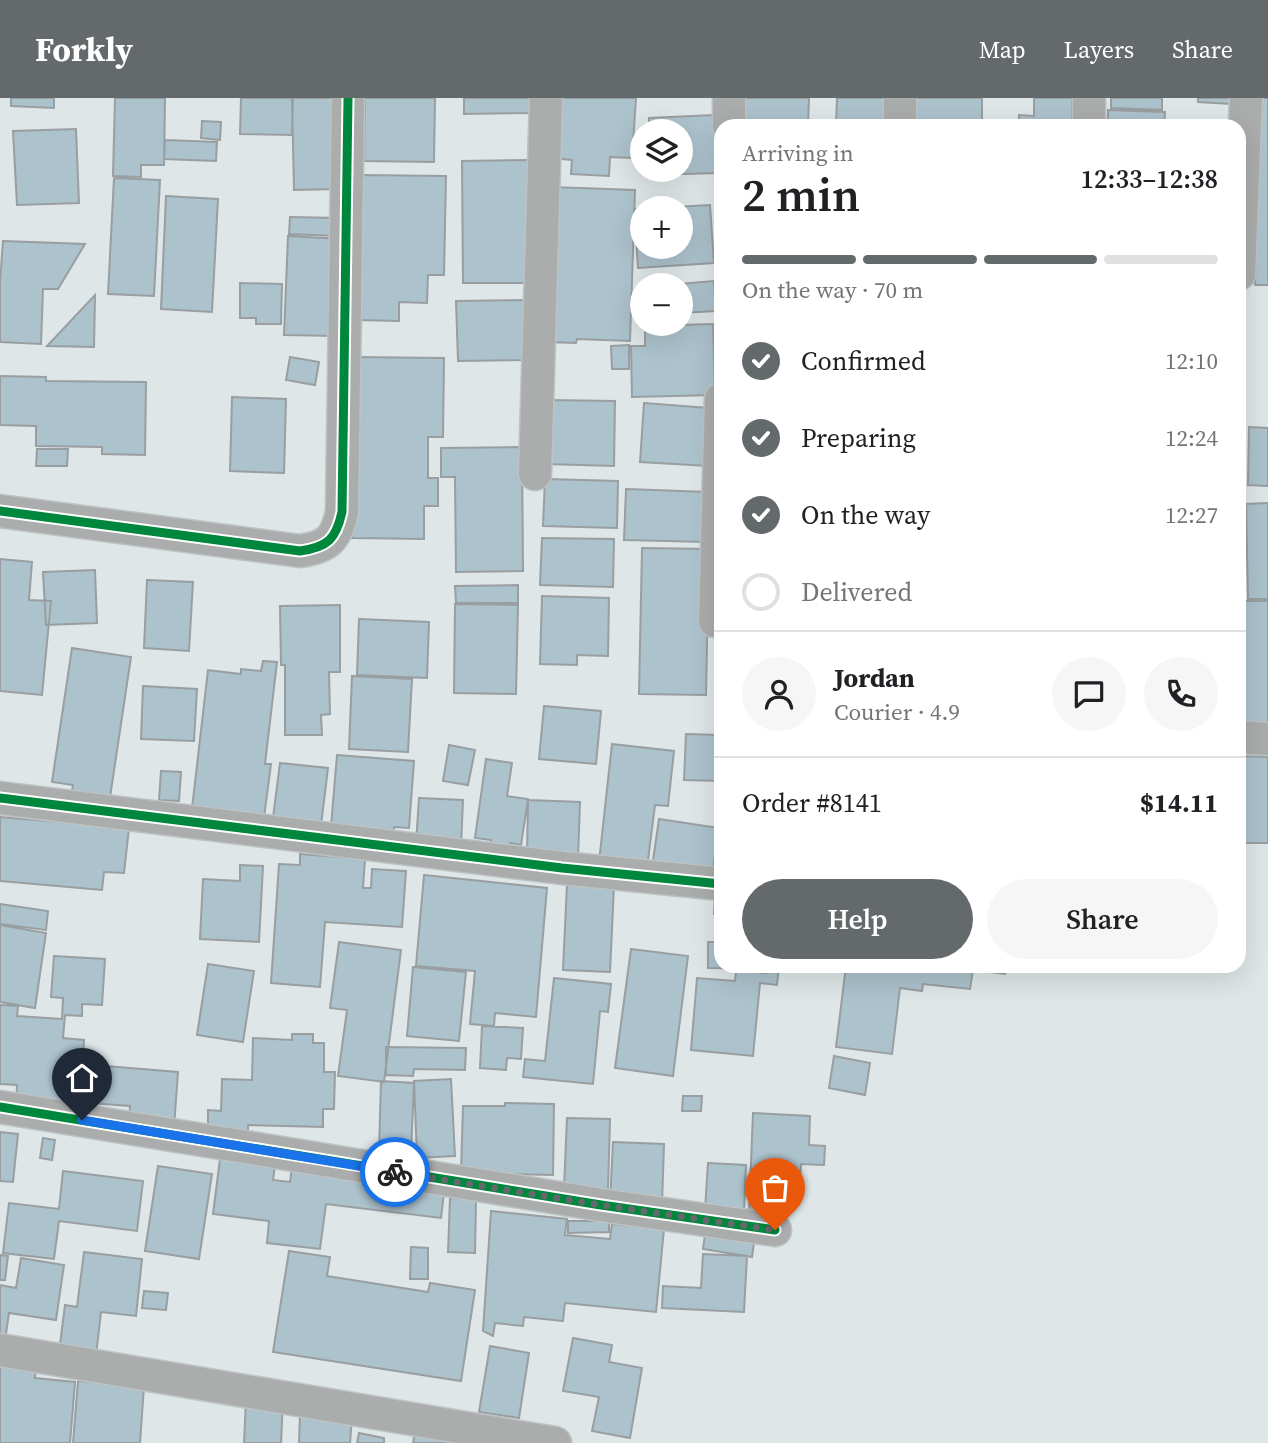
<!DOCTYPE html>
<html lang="en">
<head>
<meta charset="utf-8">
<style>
  body { margin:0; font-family:"Source Serif 4",serif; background:#f6f6f6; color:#202124; height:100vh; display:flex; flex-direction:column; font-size:26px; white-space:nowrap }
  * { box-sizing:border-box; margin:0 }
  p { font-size:23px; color:#757577 }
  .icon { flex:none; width:38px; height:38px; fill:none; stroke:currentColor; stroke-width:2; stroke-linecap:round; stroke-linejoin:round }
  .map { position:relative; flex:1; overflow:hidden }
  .details { position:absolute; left:714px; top:21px; width:532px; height:854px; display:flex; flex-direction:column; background:#fff; border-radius:21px; box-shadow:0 7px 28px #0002 }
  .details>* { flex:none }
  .controls { position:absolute; left:630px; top:21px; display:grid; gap:14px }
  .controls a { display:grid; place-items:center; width:63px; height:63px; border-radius:50%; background:#fff; box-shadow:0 7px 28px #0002; font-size:35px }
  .pin { position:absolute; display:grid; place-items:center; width:60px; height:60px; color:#fff; margin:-72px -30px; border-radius:50% 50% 50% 0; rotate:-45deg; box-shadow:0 0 7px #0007 }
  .pin .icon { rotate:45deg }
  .courier { position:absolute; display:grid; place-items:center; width:70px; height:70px; margin:-35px; border:5px solid #1a73e8; border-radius:50%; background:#fff; color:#222; box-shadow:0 2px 9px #0007 }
  .overview em { font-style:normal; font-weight:600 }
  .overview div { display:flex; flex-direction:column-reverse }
  .overview { display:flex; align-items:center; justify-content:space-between; height:119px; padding:0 28px }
  h1 { font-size:46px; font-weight:600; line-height:52px }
  .bar { display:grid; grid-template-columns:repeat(4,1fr); gap:10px 7px; align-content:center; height:84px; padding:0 28px }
  .bar i { height:9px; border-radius:5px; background:#e0e0e0 }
  .bar .current { background:#646a6b }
  .bar p { grid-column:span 4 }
  .line { display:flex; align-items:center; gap:18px; padding:0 28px; border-top:2px solid #e0e0e0 }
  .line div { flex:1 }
  .round { display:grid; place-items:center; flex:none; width:74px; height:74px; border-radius:37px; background:#f6f6f6 }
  ol { padding:0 28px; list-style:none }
  li { display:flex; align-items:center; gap:21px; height:77px }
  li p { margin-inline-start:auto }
  li .icon { padding:7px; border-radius:50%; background:#646a6b; color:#fff; stroke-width:4 }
  li:last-child { color:#757577 }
  li i { width:38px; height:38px; border:4px solid #e0e0e0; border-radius:50% }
  .cta { display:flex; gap:14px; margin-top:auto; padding:14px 28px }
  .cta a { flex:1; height:80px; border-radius:42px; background:#646a6b; color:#fff; font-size:28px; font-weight:600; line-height:80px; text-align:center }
  .cta a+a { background:#f6f6f6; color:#202124 }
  header { display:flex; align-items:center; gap:42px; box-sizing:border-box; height:98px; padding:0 35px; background:#646a6b; color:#fff }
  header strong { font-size:33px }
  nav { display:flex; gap:38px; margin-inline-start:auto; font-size:24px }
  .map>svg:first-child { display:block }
</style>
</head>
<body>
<header>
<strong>Forkly</strong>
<nav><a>Map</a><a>Layers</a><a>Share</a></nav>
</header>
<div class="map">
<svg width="1268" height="1345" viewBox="0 0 1268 1345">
  <rect width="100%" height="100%" fill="#dee6e8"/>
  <path fill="#acc2cc" stroke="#999ea0" stroke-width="2" d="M11 0H54V10L11 8Z
    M115 0H165L164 67H141V79L113 78Z
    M241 0H293L292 37 240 36Z
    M292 0H338L340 91 294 92Z
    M365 0H435L434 64 364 63Z
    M464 0H533V15L464 16Z
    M557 0H636L632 60 610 59 609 78 571 76 572 62 553 60Z
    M740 0H809L808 28H739Z
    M837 0H887L886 28H836Z
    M912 0H982V28H911Z
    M1034 0H1072V28H1019V17L1034 18Z
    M1111 0H1162V12L1111 10Z
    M1198 0H1232L1231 6 1198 4Z
    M1260 0H1268V187H1255Z
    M1108 12 1165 14 1164 28H1108Z
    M714 17 717 75 651 77V72H681V33H649V20Z
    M202 23 221 24 220 42 201 40Z
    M76 31 79 105 17 107 13 33Z
    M165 42 217 44 216 63 164 61Z
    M529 62 530 185H463L462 63Z
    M361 77 446 78 444 177H428L427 205 399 204V223L358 222Z
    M114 80 160 82 154 198 108 196Z
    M552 89 635 92 630 243 577 241 576 245 547 244Z
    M166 98 218 101 212 214 161 211Z
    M710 107 714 165 638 170 634 111H642V149H681V110H654Z
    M290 119 338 120 337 138 289 136Z
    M288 138 342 141 337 238 284 237Z
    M3 143 85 146 58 191H43L41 246 0 244V184Z
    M714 183 716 213 681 215V187H667Z
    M240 185 282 186 281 226H256V220H240Z
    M95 197 94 249 47 248Z
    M525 202 527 262 458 263 456 203Z
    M713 226 715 297 632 299 631 248H645V228Z
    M629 247V271H612L611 248Z
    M290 259 319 264 315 287 286 282Z
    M355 259 444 260 443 339H428V380H438V408H424V441L352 440Z
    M0 278 46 279V283L146 284 145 357 102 356V349L36 348V328L0 327Z
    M232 299 286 301 284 375 230 373Z
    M546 302 615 303 614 368 545 366Z
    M644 305 708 310V368L640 364Z
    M1249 329 1268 330V388L1248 387Z
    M522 349 523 473 456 474 455 379H441V350Z
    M37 351H68L67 368H36Z
    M545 381 618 383 617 430 543 428Z
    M626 391 708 394 707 444 624 442Z
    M1268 405V501H1248L1246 406Z
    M542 440 614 441 613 489 540 487Z
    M642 450 709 451 706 597 639 596Z
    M0 461 32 464 29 502 51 503 42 597 0 593Z
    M95 472 97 525 46 527 43 474Z
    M147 482 193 484 189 553 144 550Z
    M518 487V505H456L455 488Z
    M542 498 609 500 608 558 577 557V567L540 566Z
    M1242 503H1268V634H1241Z
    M455 506 518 507 516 596 454 595Z
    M340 507V574H329L330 616 321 617 322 637H285V567H281L280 508Z
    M359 521 429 524 427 580 357 577Z
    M72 550 131 559 109 706 71 700 73 687 52 684Z
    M263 563 277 564 265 666H271L263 727 191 719 208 572 241 576V571L261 573Z
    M352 578 412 581 408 654 349 651Z
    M143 588 197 591 194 643 141 641Z
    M544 608 601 613 596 666 539 661Z
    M686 636 721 637V683L684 682Z
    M612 646 674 653 668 708 655 707 647 770 599 764Z
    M449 647 475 652 468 687 443 683Z
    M337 657 414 663 409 730 394 729 392 744 330 740Z
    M1239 658 1268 659V745H1239Z
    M486 661 512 665 507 698 528 701 521 747 510 745 509 754 490 751 491 742 475 740Z
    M280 665 328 670 321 727 273 720Z
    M161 673 181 674 179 703 159 702Z
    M419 700 463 702 461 749 416 746Z
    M528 702 580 704 578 761 527 758Z
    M0 719 129 730 124 775 104 774 102 792 0 783Z
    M659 721 719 730 712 778 652 769Z
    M300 756 365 761 363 790H371L372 771 406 773 402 829 325 824 320 889 271 885 279 766 300 767Z
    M240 767 263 768 259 844 200 841 203 781 240 783Z
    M424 777 547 790 536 919 495 915 494 928 470 926 475 873 416 868Z
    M567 786 614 788 610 874 563 872Z
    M715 795H721V816H714Z
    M0 806 48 813 46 832 0 826Z
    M0 827 46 835 35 910 0 904Z
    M339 844 401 852 384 984 338 978 347 912 330 910Z
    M708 844H721V868H767V871L708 870Z
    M631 851 688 858 673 978 615 970Z
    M54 858 105 861 102 907 82 906V918L65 917 63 940 84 942 79 1014 16 1009 17 987 0 986V907L18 908 17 918 62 921 63 900 51 899Z
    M208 866 254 873 243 944 197 937Z
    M769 868H779L777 887 760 885 753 958 691 952 697 880 735 883 736 872 768 875Z
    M846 868H1006L1005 876 973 872 970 891 923 886 922 893 900 890 892 956 836 949Z
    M413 869 466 874 459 943 407 938Z
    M554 880 611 886 608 914 600 913 593 986 523 979 525 961 545 963Z
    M482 928 523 930 521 961 507 960 506 972 480 970Z
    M292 936H313V945H324V974H335L334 1011H323V1029L248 1027V1037L208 1035V1012L221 1013 222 981 252 982 253 940 292 942Z
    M386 949 466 950 465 972 414 971 413 978 386 977Z
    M834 958 870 965 865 997 829 990Z
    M93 967 178 974 174 1029 129 1025 130 1008 90 1005Z
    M451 981 455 1058 417 1060 414 983Z
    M381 983 414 985 411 1054 379 1053Z
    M683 998H702L701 1013H682Z
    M505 1005 554 1006 553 1077 461 1075 463 1008H505Z
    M753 1015 810 1018 809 1047 825 1048 824 1067 801 1066 799 1098 770 1097V1116L749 1114Z
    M567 1020 610 1021 608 1091 564 1090Z
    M0 1034 18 1036 13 1084 0 1083Z
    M43 1040 55 1042 52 1062 40 1060Z
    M613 1044 664 1046 662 1107 610 1105Z
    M221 1053 276 1060 273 1082 290 1084 293 1061 447 1070 441 1120 326 1106 320 1151 267 1145 269 1123 213 1116Z
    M708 1065 746 1067 744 1113 705 1111Z
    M158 1068 212 1076 199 1161 145 1153Z
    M63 1073 143 1083 137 1133 59 1123 54 1161 3 1155 9 1105 59 1111Z
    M450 1100 476 1101 475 1155 448 1154Z
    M491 1113 567 1121 565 1137 610 1141 612 1126 664 1131 656 1214 565 1205 563 1223 524 1219 523 1228 495 1225 493 1238 483 1233Z
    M568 1123H609V1134L568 1135Z
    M706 1130 755 1138 752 1159 703 1151Z
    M411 1149 428 1150V1181H410Z
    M289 1153 330 1159 327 1178 428 1194 430 1185 475 1192 461 1283 273 1254Z
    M84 1154 142 1161 136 1218 101 1214 96 1258 59 1254 65 1207 77 1209Z
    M703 1156 747 1158 744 1214 662 1210 663 1188 701 1190Z
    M0 1157 8 1158 5 1182H0Z
    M21 1160 64 1167 56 1222 9 1215 4 1249H0V1187L16 1190Z
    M144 1193 168 1195 166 1212 142 1210Z
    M573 1240 612 1247 609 1264 642 1270 630 1340 592 1333 599 1299 563 1293Z
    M490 1248 529 1255 519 1320 479 1314Z
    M0 1267 36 1270 35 1280 75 1284 70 1345H0Z
    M78 1283 144 1288 140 1345H73Z
    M246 1301 283 1303 281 1345H244Z
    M300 1317 352 1319 350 1345H299Z
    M416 1328 451 1334 449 1345H413Z
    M359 1335 384 1340V1345H357Z"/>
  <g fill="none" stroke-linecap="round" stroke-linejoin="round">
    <defs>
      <path id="street" d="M729 28V0
        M900 28V0
        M1089 28V0
        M1239 176 1246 0
        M535 376 546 0
        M0 413 300 453C328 449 336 441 342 414L348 0
        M715 523 721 301
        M1239 639 1268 641
        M0 700 562 770 721 786
        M0 1009 601 1107 775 1132
        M0 1252 555 1345"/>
    </defs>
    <use href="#street" stroke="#bdc3c5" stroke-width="35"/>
    <use href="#street" stroke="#aaadac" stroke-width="32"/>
    <defs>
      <path id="cycleway" d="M0 413 300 453C328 449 336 441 342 414L348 0
        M0 700 562 770 721 786
        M0 1009 601 1107 775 1132"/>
    </defs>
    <use href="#cycleway" stroke="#fff" stroke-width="13"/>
    <use href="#cycleway" stroke="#00873e" stroke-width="9"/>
  </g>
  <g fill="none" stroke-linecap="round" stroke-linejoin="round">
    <path stroke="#646a6b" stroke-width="7" stroke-dasharray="0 12.6" d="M395 1074 601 1107 775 1132"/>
    <path stroke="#1a73e8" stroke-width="9" d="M82 1022 395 1074"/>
  </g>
</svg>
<div class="controls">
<a><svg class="icon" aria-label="layers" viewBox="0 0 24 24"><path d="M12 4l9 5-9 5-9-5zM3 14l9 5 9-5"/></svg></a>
<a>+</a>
<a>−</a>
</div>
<div class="pin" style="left:775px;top:1132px;background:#ea580c"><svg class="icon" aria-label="bag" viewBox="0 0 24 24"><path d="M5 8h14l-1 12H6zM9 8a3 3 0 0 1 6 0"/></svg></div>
<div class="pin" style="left:82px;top:1022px;background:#1f2937"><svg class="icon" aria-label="home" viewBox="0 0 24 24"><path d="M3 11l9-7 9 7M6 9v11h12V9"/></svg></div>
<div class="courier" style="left:395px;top:1074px"><svg class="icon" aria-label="bike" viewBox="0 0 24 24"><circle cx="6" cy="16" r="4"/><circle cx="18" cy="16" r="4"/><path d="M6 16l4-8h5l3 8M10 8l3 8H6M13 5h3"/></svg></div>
<section class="details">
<div class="overview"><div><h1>2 min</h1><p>Arriving in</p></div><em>12:33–12:38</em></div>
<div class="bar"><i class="current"></i><i class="current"></i><i class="current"></i><i></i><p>On the way · 70 m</p></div>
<ol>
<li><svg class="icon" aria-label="check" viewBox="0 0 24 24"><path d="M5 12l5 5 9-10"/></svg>Confirmed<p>12:10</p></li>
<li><svg class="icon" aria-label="check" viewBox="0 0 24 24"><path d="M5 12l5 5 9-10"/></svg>Preparing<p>12:24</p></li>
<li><svg class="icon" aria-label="check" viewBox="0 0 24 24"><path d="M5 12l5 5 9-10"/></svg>On the way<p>12:27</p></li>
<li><i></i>Delivered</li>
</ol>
<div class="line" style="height:126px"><a class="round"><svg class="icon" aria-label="person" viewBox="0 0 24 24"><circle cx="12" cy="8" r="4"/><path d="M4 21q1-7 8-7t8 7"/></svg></a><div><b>Jordan</b><p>Courier · 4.9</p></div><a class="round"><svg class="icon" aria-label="chat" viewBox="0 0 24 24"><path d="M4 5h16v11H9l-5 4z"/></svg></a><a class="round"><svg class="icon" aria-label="phone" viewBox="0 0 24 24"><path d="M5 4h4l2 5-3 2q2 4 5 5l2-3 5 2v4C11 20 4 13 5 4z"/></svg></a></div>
<div class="line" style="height:91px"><div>Order #8141</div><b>$14.11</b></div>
<div class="cta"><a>Help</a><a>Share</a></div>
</section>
</div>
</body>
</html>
